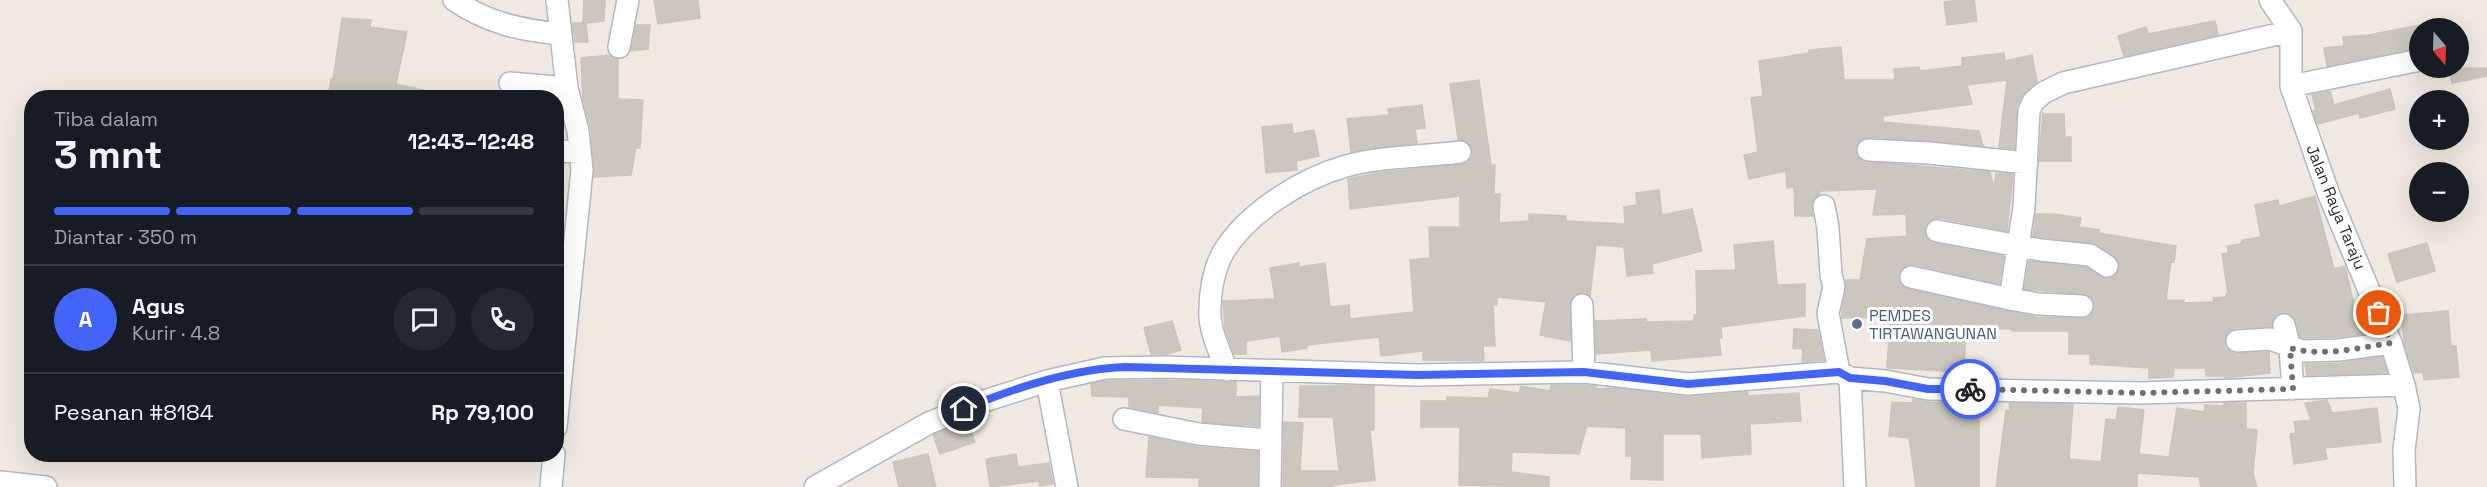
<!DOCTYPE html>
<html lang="id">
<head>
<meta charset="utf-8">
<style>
  body { margin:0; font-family:"Space Grotesk",sans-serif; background:#242831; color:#f1f3f6; height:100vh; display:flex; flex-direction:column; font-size:22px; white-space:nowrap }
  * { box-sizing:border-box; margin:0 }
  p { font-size:20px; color:#9ea1a6 }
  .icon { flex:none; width:33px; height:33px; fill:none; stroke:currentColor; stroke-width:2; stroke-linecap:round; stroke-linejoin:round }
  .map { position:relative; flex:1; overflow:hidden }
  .details { position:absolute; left:24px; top:90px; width:540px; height:372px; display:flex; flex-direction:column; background:#171b24; border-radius:24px; box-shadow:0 6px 24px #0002 }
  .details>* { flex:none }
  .needle { width:39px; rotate:161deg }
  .fabs { position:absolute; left:2409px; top:18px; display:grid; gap:12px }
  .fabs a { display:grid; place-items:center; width:60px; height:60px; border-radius:50%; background:#171b24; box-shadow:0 6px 24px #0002; font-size:30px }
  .pin { position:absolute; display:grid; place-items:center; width:51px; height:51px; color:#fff; margin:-26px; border:3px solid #fff; border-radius:50%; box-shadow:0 2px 6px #0007 }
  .courier { position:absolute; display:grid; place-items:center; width:60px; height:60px; margin:-30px; border:4px solid #4264fb; border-radius:50%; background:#fff; color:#222; box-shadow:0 2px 8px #0007 }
  .head em { font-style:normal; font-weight:600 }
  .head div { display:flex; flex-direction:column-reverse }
  .head { display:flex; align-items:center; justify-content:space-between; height:102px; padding:0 30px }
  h1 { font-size:39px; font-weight:600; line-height:45px }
  .bar { display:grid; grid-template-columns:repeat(4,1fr); gap:9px 6px; align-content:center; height:72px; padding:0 30px }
  .bar i { height:8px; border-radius:4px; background:#363941 }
  .bar .active { background:#4264fb }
  .bar p { grid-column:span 4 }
  .line { display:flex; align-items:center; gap:15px; padding:0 30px; border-top:2px solid #363941 }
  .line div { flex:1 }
  .round { display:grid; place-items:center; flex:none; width:63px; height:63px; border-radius:32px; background:#242831 }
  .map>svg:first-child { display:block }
</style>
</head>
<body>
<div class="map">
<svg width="2487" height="487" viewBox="0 0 2487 487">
  <rect width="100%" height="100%" fill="#efe9e1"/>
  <path fill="#cbc7bf" stroke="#cbc5ba" stroke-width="1.5" d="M584 0H605L604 21 586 23 588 42H575L572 23H583Z
    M654 0H698L700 18 658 24Z
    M1961 0H1974L1977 21 1947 25 1944 2Z
    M342 18 371 20 370 27 407 32 396 84 428 91 427 98H328L331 79 333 80Z
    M2215 21 2218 35 2124 56 2118 36 2146 27 2148 34Z
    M636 25H650L648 49 631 51Z
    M2420 25V48L2327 66 2324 48 2344 46 2343 37 2369 35Z
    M1841 47 1844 80H1895L1894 69 1919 67 1920 71 1962 66V58L2004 53 2005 61 2032 55 2037 82 2024 93 2017 106 2014 149 1999 147 2007 80 1967 85 1972 104 1883 116V122L1979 131 1983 146 1869 137 1862 139 1857 144 1856 155 1862 161 1990 172 1994 188 1996 173 2013 174 2007 231 1939 218 1928 222 1924 229 1925 236 1934 243 2004 256 1999 284 1913 264 1907 265 1899 274V280L1903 287 2036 317 2087 318 2093 312 2095 306 2088 295 2024 289 2029 261 2086 267 2106 279 2113 277 2118 272V260L2096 244 2033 236 2036 214H2054L2081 218 2079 227 2099 230V233L2176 246 2174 262 2171 261 2166 300H2184V303L2214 302 2213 298 2226 297V294H2228L2222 254 2229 253 2227 246 2240 244 2243 240 2261 237 2255 205 2278 200 2279 206 2315 196 2334 269 2345 266 2354 305 2361 303 2372 333 2338 337 2305 338 2300 336 2293 317 2281 313 2275 316 2272 327 2236 328 2226 335 2224 341 2226 348 2232 353 2269 352 2270 373 2225 378V376H2206L2205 368H2174L2173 377 2149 378V368L2090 364V354H2069V331H2012V329L1966 327 1964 372 1887 368 1890 317 1842 318V310L1846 290 1845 280H1860L1867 239 1907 236 1906 214 1873 215 1877 189 1820 191V194L1812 202 1813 216H1795L1794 187 1787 188 1786 171 1749 179 1744 155 1758 152 1751 98 1763 96 1759 61 1809 53V50Z
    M610 55 618 60V99L643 100 640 148H636L631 175 594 177 591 130 583 99 581 58Z
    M2449 68H2487V76L2452 83Z
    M1479 80 1491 165H1495L1494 194H1500L1499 223 1529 221V214L1566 216V221L1625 224 1624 207 1637 205 1636 193 1659 190 1662 215 1692 209 1702 251 1652 264 1653 273 1627 276 1624 247 1596 245 1590 296 1581 292 1571 300 1570 341 1540 335 1546 302 1497 297V305H1493L1495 346H1483L1484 361 1423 360V351L1381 356 1379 337 1307 345V348L1282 352 1280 336 1246 341V354H1234L1225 329 1223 301 1275 299 1270 268 1299 263V267L1325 263 1330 307 1349 305 1350 319 1414 312 1410 260 1430 258 1429 227H1460V196L1350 209 1348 179 1376 173 1467 163 1472 157 1473 150 1466 141 1458 139 1450 84Z
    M2390 89 2395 109 2360 118 2359 113 2318 124 2313 111 2316 110 2312 95 2330 91 2334 105Z
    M1422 105 1425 128 1415 129 1417 143 1351 152 1347 119 1389 115 1388 109Z
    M2043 112V114H2064L2065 137H2071V161H2039Z
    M1292 124 1293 134 1314 130 1319 156 1296 161 1297 170 1266 173 1262 127Z
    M1773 241 1777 285 1805 284V316L1721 327 1722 338H1719L1721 355 1652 361 1651 350 1596 354 1595 321 1646 319V322L1694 321V315H1697L1696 271 1736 270 1734 245Z
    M2427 243 2435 271 2397 282 2388 254Z
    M2448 311 2451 346H2456L2459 377 2424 380 2423 372 2414 373 2404 343 2402 315Z
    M1172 321 1181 350 1167 354H1151L1144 328Z
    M1794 329 1818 330 1824 360 1802 362 1803 349 1793 348Z
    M2382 357 2387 373 2307 375 2305 364 2341 363Z
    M1165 380 1236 382V397L1259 396 1258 426 1202 422 1203 408 1158 405V413L1129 407V397L1092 396 1091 384 1107 381Z
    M1551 385H1583L1596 386 1597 389 1614 388 1687 397 1748 392V396L1799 393 1801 421 1750 424 1751 454 1702 458 1701 434H1663V480L1631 479 1632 456H1626V428L1587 426 1579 454 1512 452 1511 472 1549 477V487L1459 485 1460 427H1421V401H1447V397L1488 398 1490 389 1519 393 1521 386 1550 391Z
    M1300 386H1374V430H1370L1375 480 1333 485V487H1283L1284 422 1303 423 1300 471H1339L1333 417H1299Z
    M1913 399 1928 402 1979 403V487H1916L1909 438 1889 436 1892 402 1913 403Z
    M2327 400 2332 413 2377 408 2381 442 2325 448 2327 459 2294 464 2290 434 2296 433 2294 422 2311 420 2305 403Z
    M2009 403 2073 404 2069 459 2101 462 2106 419 2116 420 2118 407 2144 410 2139 454 2169 457 2177 408 2204 412 2205 405 2224 406V403H2246V429L2257 430 2253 473 2257 487H2201L2199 477 2137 473V487H1996L2006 410H2010Z
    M967 421 975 442 940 454 933 435Z
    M1149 437 1197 447 1258 452 1257 487H1199V478L1146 477Z
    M928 454 936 487H899L893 462Z
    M1016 454 1018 467 1049 463 1053 484 1040 486 1039 481 990 487 986 459Z"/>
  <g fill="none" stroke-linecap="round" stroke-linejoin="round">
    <defs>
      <path id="minor" d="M454 0C487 23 521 30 560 34
        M2270 0 2291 31V86L2329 195 2391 343 2404 385 2409 409 2404 450 2405 487
        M619 47 628 0
        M510 83 567 88
        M2291 86 2420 60
        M1868 150 1929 153 2027 163
        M556 151 580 152
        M1824 206 1828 228 1831 275 1834 287 1828 313 1839 372
        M1937 231 2041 250 2090 255 2107 266
        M1911 277 2010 299 2024 207 2029 111 2033 102 2043 93 2063 83 2291 31
        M2010 299 2038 304 2082 306
        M1582 305 1584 372
        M2284 325 2290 348 2293 389
        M2237 341 2270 339 2303 351 2339 350 2391 343
        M1227 370C1220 353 1212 336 1210 318 1209 297 1213 269 1224 251 1248 212 1303 178 1346 166 1383 156 1422 157 1460 152
        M1850 378 1855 487
        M1047 381 1067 487
        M1124 419 1198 434 1269 440
        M556 427 582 170 578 131 567 88 557 0
        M0 482 46 487
        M551 487 554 454
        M815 487 929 423 981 402 1047 381 1105 368 1165 367 1417 375 1584 372 1688 384 1839 372 1850 378 1885 381 1928 389 2140 393 2404 385
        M1270 487 1272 372"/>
    </defs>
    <use href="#minor" stroke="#b4b7c1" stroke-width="24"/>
    <use href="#minor" stroke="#fff" stroke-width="21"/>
  </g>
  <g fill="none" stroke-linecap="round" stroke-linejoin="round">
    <path stroke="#726f6d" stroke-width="6" stroke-dasharray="0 10.8" d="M1970 389 2140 393 2293 389 2290 348C2322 357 2359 348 2391 343L2379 313"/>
    <path stroke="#4264fb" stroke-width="8" d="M964 409C1014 388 1070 369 1125 367L1417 375 1584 372 1688 384 1839 372 1850 378 1885 381 1928 389H1970"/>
  </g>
  <circle fill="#5c6f8a" stroke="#fff" stroke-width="2" cx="1857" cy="324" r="6"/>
  <g text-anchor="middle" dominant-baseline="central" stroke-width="6" stroke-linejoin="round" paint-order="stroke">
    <g font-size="16" fill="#2e2e2e" stroke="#fff">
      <text transform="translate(2336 207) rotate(68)">Jalan Raya Taraju</text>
    </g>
    <g font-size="16" fill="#4e5e75" stroke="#fff" text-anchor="start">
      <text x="1869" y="315">PEMDES<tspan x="1869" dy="18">TIRTAWANGUNAN</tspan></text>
    </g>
  </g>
</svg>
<div class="fabs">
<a><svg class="needle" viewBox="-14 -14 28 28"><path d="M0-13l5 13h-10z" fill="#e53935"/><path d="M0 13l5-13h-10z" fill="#9ea1a6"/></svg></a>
<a>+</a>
<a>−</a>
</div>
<div class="pin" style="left:2379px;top:313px;background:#ea580c"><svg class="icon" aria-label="bag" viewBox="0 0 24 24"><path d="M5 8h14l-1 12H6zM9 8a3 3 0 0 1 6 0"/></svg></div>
<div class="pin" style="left:964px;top:409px;background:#1f2937"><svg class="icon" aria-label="home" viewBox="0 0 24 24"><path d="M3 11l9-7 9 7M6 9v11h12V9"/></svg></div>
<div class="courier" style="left:1970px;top:389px"><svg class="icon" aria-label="bike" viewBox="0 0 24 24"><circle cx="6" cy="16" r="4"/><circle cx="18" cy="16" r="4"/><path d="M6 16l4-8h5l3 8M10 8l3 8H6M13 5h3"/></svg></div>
<section class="details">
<div class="head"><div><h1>3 mnt</h1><p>Tiba dalam</p></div><em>12:43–12:48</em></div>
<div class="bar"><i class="active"></i><i class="active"></i><i class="active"></i><i></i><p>Diantar · 350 m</p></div>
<div class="line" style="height:108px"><b class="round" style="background:#4264fb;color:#fff">A</b><div><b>Agus</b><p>Kurir · 4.8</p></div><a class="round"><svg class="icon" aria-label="chat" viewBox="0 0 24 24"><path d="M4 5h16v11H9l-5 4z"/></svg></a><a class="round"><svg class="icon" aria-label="phone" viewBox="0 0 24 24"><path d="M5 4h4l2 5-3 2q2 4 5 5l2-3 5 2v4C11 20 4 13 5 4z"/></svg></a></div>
<div class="line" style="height:78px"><div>Pesanan #8184</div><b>Rp 79,100</b></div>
</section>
</div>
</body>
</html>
